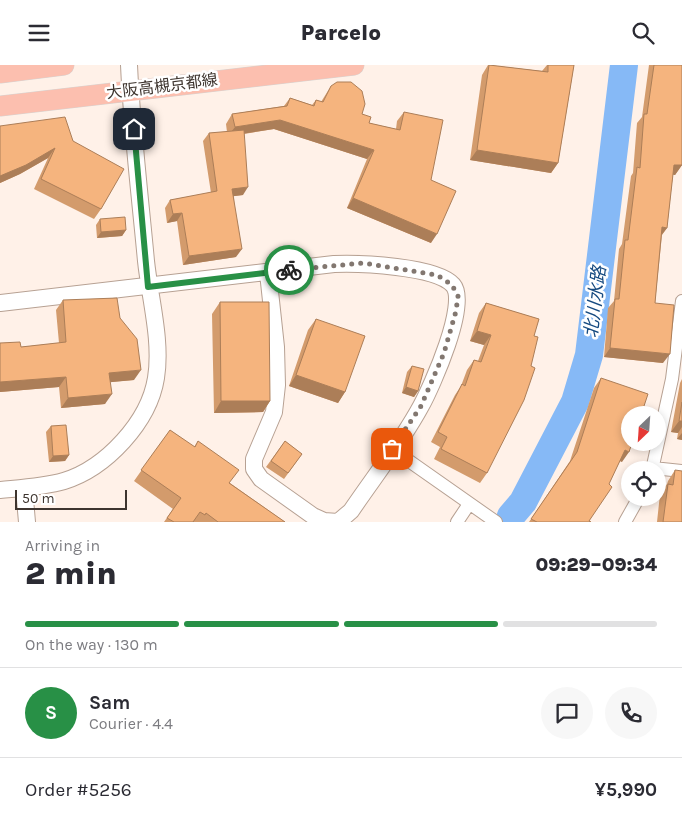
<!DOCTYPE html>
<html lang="en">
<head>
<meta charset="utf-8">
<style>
  body { margin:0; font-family:Karla,"Noto Sans JP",sans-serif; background:#f7f7f7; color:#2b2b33; height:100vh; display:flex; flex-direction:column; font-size:19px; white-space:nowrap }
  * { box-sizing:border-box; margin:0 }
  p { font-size:16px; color:#7c7c81 }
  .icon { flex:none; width:28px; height:28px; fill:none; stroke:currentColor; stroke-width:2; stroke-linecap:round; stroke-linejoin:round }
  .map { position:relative; height:457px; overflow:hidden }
  .sheet { display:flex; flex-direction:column; background:#fff; flex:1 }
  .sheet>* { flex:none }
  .needle { width:32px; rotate:205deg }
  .buttons { position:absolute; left:621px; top:341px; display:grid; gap:10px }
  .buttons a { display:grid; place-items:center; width:45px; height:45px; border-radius:50%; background:#fff; box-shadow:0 2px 8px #0003; font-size:25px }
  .scale { position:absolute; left:15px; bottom:12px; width:112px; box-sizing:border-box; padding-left:5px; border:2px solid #3e352f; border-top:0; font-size:14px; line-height:18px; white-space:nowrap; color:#3e352f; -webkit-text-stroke:4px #fff; paint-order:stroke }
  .pin { position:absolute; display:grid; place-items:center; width:42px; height:42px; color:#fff; margin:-21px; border-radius:10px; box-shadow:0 2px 8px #0006 }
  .courier { position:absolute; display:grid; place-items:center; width:50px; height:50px; margin:-25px; border:4px solid #289046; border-radius:50%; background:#fff; color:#222; box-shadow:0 1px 6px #0007 }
  .headline em { font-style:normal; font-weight:800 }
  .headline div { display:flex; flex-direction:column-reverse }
  .headline { display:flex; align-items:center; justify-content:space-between; height:85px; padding:0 25px }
  h1 { font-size:32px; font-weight:800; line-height:38px }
  .bar { display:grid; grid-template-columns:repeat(4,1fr); gap:8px 5px; align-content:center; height:60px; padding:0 25px }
  .bar i { height:6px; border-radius:4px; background:#e1e1e2 }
  .bar .active { background:#289046 }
  .bar p { grid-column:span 4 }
  .line { display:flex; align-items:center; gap:12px; padding:0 25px; border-top:1px solid #e1e1e2 }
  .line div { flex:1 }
  .round { display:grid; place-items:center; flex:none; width:52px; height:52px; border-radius:26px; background:#f7f7f7 }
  header { display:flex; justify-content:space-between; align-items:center; height:65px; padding:0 25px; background:#fff; font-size:22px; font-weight:800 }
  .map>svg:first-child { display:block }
</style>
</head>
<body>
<header><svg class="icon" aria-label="menu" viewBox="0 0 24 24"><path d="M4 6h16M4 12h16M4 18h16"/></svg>Parcelo<svg class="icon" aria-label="search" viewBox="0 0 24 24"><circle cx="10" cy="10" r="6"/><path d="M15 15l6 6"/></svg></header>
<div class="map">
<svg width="682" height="457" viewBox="0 0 682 457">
  <rect width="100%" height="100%" fill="#fff1e8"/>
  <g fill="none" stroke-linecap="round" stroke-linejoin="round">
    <path stroke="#86b9f6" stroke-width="28" d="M509 457 511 451 523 437 575 337 589 290 624 0"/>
    <defs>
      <path id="minor" d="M392 384 496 457
        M653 403 682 406
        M652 405 672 314 682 236
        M457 457 469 439
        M625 457 639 432"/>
      <path id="tertiary" d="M0 238 334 199C359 198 436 201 453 220 469 238 432 321 421 341 401 378 374 412 351 446L338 457 324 456 313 451 261 414 254 404V394L274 347 277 320 276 282 268 208
        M24 423 27 457
        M0 425C21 423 43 422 64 416 106 403 149 357 156 313 162 276 150 234 146 196 140 131 132 66 129 0"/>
      <path id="primary" d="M0 8 64 0
        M0 41 354 0"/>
    </defs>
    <use href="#minor" stroke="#b7a193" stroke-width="14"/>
    <use href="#tertiary" stroke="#b7a193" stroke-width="18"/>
    <use href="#primary" stroke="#d5d3d1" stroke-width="21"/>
    <use href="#minor" stroke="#fff" stroke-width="12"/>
    <use href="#tertiary" stroke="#fff" stroke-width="16"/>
    <use href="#primary" stroke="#fcbfaf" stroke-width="20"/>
  </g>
  <path fill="#d39b6c" d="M488 0 542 6 547 0H574L558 98 551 108 470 95 482 10Z
    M649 0H682V100L675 110 673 109 667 163 662 170 655 238 663 298 604 292 608 243 614 236 619 184 622 179 631 111 633 108 637 58 642 52Z
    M331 21 362 49 369 58 396 64 397 56 404 47 431 115V178L347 143 367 94 274 64 244 69 243 130 234 131 236 192 183 200 177 156 167 158 165 143 170 135 211 128 203 76 209 68 227 67 226 59 232 49 284 41 290 33 312 40 316 35 321 37Z
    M0 61 73 76 101 144 94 154 34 124 48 93 20 109 0 118Z
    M100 154 126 165 122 171 97 173 96 160Z
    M63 235 120 253 134 315 110 317 105 339 61 343 59 322 0 327V278L21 282 59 278 56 245Z
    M220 237 270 336 263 347 214 348 212 249Z
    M486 238 539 254 487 408 480 418 434 394 440 382 431 377 455 330 461 321 467 305 474 295 478 296 484 280 470 276 479 248Z
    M316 254 345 327 338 338 289 321 308 265Z
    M412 301 418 326 414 332 402 328 407 307Z
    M601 313 622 397 620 396 589 456 591 457H529L570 396 594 323Z
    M682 314V375L677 374 678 368 671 367 680 318Z
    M51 361 69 390 65 396 49 397 46 367Z
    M170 365 194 382 198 376 230 418 285 457H164L173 444 134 416Z
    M285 376 302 389 284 414 266 402Z
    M675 405 682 457H657L660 429 667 419 668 416Z"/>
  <path fill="#ac7e58" d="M280 55 374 85 367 94 274 64 228 71 235 62Z
    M55 83 48 93 20 109 0 118V111Z
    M477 85 558 98 551 108 470 95Z
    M674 100H682L675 110 668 109Z
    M248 122 243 130 227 132 232 124Z
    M353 133 437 169 431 178 347 143Z
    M182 148 177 156 167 158 173 149Z
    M662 162 667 163 660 172Z
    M126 165 122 171 97 173 101 167Z
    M242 184 236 192 183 200 189 191Z
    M477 266 491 270 484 280 470 276Z
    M610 283 670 289 663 298 604 292Z
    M141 305 134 315 102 318 109 308Z
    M296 310 345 327 338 338 289 321Z
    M66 312 59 322 0 327V317Z
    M406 322 418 326 414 332 402 328Z
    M112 329 105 339 61 343 68 333Z
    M221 336H270L263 347 214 348Z
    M679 356H682V362L678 368 671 367Z
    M682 368V375L677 374Z
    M625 385 629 387 622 397 618 395Z
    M69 390 65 396 49 397 53 391Z"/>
  <path fill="#f5b47e" stroke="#ac7e58" d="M489 0 548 7V0H574L558 98 477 85Z
    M654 0H682V100H674L667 163 662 162 655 238 674 240 670 289 610 283 615 234H619L625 175H628L637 102 640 103 644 49H647Z
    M337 17H351L362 26 365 39 362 49 371 52 369 58 400 65 404 47 443 55 431 115 456 126 437 169 353 133 374 85 280 55 235 62 232 49 287 41 290 33 314 41 316 35 323 37 331 21Z
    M65 52 73 76 124 104 101 144 41 114 55 83 26 100 0 111V61Z
    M244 65 248 122 232 124 242 184 189 191 182 148 173 149 170 135 217 126 209 68Z
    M125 152 126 165 101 167 100 154Z
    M117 233 120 253 137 274 141 305 109 308 112 329 68 333 66 312 0 317V278L20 277 21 282 66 277 63 235Z
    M220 237H269L270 336H221Z
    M486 238 539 254 534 271 538 272 531 301 535 303 524 335 487 408 441 384 447 372 438 367 462 319 465 321 474 295 481 297 491 270 477 266Z
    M316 254 365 271 345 327 296 310Z
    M412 301 424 304 418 326 406 322Z
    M601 313 648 329 641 350H630V378H632L629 387 625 385 609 419 612 422 589 456 591 457H537L531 454 577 387Z
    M682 337V356H679Z
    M66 360 69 390 53 391 51 361Z
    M170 365 195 382 198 376 239 405 229 418 285 457H218L206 448 205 450 200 447 193 457H174L167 453 181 433 141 405Z
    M285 376 302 389 288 408 271 396Z
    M675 405 682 406V457H663L668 419 673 420Z"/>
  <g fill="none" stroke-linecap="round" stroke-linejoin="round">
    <path stroke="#827770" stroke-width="5" stroke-dasharray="0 9" d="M289 205 363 198 437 210 452 220 458 231 456 246 444 288 421 341 392 384"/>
    <path stroke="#289046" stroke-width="6" d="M134 64 148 222 289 205"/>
  </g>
  <g text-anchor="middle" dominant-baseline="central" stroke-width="5" stroke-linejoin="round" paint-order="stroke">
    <g font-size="16" fill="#3e352f" stroke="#fff">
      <text transform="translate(162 21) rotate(-7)">大阪高槻京都線</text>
    </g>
    <g font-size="18" font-style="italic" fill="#174b81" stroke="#fff">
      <text transform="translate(595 237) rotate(-83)">北川水路</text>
    </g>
  </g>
</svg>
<div class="buttons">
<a><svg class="needle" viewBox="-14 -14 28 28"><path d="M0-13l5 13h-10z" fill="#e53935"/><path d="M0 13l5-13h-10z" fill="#7c7c81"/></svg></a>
<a><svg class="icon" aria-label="locate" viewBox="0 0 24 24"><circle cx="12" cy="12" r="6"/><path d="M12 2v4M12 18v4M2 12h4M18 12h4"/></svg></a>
</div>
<div class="scale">50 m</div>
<div class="pin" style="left:392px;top:384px;background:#ea580c"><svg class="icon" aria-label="bag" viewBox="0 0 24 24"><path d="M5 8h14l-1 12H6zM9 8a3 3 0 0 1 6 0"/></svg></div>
<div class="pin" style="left:134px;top:64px;background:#1f2937"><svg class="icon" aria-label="home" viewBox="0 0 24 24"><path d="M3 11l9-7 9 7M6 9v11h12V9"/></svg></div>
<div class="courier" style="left:289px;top:205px"><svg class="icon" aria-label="bike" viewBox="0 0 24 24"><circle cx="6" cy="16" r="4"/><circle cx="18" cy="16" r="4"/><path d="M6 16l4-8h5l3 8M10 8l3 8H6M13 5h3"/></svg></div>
</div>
<section class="sheet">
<div class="headline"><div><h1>2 min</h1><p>Arriving in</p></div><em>09:29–09:34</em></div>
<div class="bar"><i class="active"></i><i class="active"></i><i class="active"></i><i></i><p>On the way · 130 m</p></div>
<div class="line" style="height:90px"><b class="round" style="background:#289046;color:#fff">S</b><div><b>Sam</b><p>Courier · 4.4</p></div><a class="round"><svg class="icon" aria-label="chat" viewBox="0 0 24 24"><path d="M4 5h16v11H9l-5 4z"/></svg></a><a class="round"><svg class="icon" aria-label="phone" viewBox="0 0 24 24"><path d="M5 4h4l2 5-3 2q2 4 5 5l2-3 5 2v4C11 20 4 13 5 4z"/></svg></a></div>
<div class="line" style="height:65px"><div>Order #5256</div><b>¥5,990</b></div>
</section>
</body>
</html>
